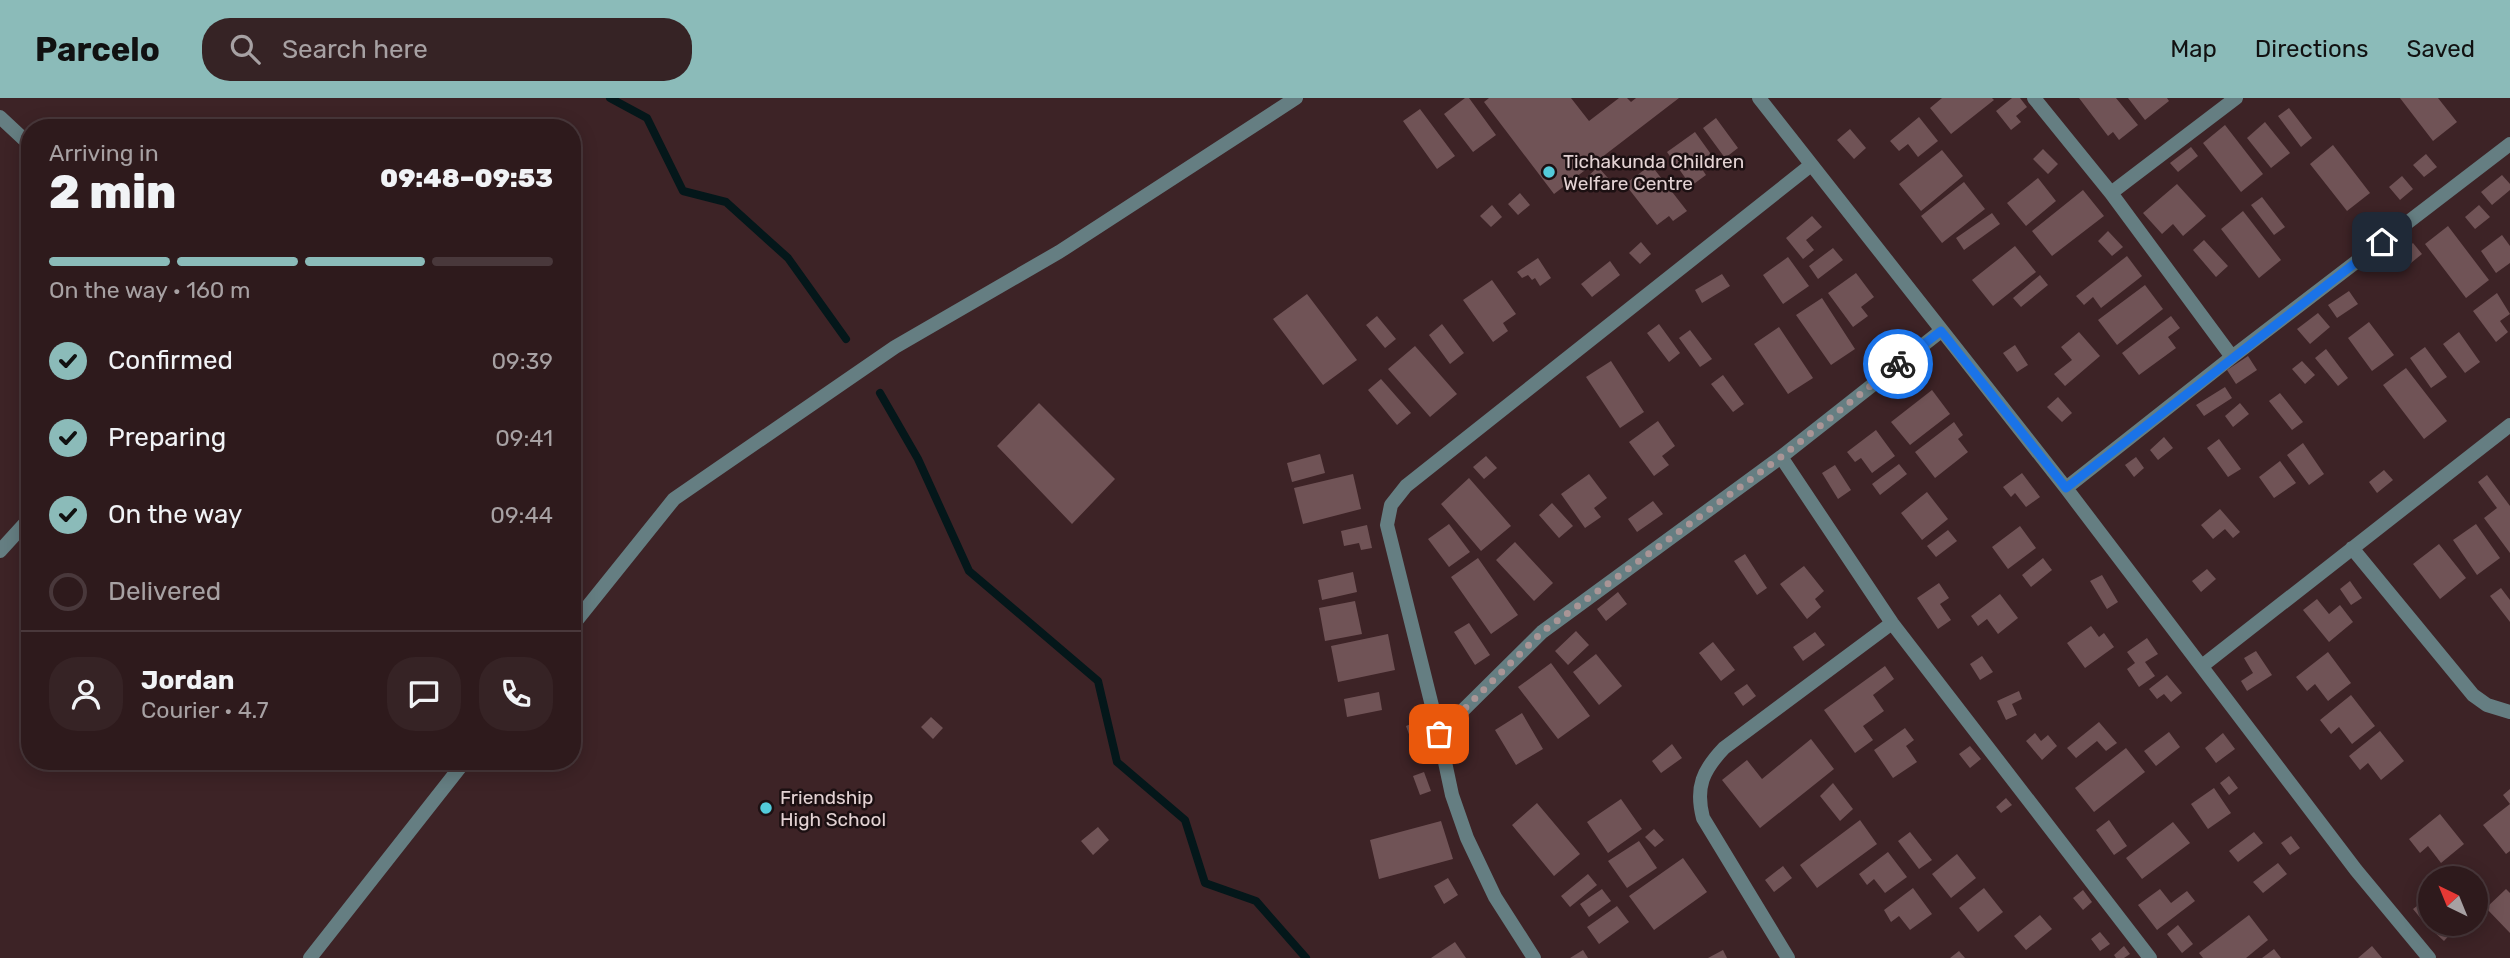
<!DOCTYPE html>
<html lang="en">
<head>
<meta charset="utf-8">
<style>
  body { margin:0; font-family:Rubik,sans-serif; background:#362325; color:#f1f3f6; height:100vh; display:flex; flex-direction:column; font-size:26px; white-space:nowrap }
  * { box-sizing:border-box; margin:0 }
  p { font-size:23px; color:#a7a1a3 }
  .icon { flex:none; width:38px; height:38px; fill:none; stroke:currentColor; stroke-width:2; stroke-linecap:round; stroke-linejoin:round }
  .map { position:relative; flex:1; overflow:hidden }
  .panel { position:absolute; left:21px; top:21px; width:560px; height:651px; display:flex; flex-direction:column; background:#2e1a1c; border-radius:28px; box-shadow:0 4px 18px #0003,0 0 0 2px #49383b }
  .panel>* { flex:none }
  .needle { width:46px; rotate:317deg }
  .fabs { position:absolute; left:2418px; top:768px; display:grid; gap:14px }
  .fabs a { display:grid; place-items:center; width:70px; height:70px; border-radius:50%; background:#2e1a1c; box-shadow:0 4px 18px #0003,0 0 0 2px #49383b; font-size:35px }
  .pin { position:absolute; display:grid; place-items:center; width:60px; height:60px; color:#fff; margin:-30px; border-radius:14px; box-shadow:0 4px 10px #0006 }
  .courier { position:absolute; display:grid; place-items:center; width:70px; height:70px; margin:-35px; border:5px solid #1a73e8; border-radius:50%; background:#fff; color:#222; box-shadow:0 2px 9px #0007 }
  .head em { font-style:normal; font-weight:800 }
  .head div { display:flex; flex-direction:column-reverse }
  .head { display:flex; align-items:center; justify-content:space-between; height:119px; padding:0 28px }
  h1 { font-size:46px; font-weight:800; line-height:52px }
  .bar { display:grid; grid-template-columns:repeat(4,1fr); gap:10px 7px; align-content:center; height:84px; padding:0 28px }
  .bar i { height:9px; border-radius:5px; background:#49383b }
  .bar .on { background:#8bbbb9 }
  .bar p { grid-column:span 4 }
  .line { display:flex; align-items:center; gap:18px; padding:0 28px; border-top:2px solid #49383b }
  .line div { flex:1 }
  .round { display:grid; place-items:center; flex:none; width:74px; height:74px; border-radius:28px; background:#362325 }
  ol { padding:0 28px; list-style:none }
  li { display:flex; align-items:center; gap:21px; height:77px }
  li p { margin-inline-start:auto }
  li .icon { padding:7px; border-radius:50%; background:#8bbbb9; color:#111; stroke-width:4 }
  li:last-child { color:#a7a1a3 }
  li i { width:38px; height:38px; border:4px solid #49383b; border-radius:50% }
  header { display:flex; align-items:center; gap:42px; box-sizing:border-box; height:98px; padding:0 35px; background:#8bbbb9; color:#111 }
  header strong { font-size:33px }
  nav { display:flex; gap:38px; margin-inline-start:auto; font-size:24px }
  .search { width:490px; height:63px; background:#362325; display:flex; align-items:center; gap:18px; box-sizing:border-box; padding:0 24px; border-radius:28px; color:#a7a1a3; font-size:26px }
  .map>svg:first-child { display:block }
</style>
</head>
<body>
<header>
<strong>Parcelo</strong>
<div class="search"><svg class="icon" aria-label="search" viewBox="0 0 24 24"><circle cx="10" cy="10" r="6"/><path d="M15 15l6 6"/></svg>Search here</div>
<nav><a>Map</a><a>Directions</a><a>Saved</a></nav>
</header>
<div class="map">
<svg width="2510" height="860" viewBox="0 0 2510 860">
  <rect width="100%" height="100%" fill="#3d2326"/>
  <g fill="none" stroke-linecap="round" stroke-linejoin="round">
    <path stroke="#04171a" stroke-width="8" d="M610 0 647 20 683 93 726 104 788 160 846 241
      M880 295 918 361 969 473 1098 583 1117 664 1185 722 1205 785 1256 803 1306 860"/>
  </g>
  <path fill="#705356" d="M1465 0H1469L1496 37 1473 54 1444 16Z
    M1489 0H1571L1589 23 1619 0H1627L1631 4 1636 0H1679L1554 96 1484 4Z
    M1942 0H1992L1994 2 1951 36 1930 10Z
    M2012 0H2020L2027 9 2016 18 2021 24 2011 32 1996 13Z
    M2079 0H2116L2138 27 2119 42 2113 34 2108 38Z
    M2128 0H2167L2169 3 2145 22Z
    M2400 0H2438L2457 24 2433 43Z
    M2289 10 2312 40 2301 49 2278 18Z
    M1420 11 1455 58 1437 71 1403 23Z
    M1919 19 1938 43 1918 59 1908 46 1899 53 1890 43Z
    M1716 20 1738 50 1725 60 1703 30Z
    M2265 24 2290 55 2271 70 2247 40Z
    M2225 27 2263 76 2241 94 2203 45Z
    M1850 31 1866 50 1854 61 1837 42Z
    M1695 34 1713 59 1700 68 1706 77 1691 88 1667 54Z
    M2333 47 2370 95 2347 113 2310 66Z
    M2191 49 2198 58 2178 74 2170 65Z
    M2043 51 2058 66 2048 76 2033 61Z
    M1942 52 1963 78 1921 113 1899 86Z
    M2426 56 2437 69 2424 79 2413 67Z
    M1651 67 1687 113 1673 123 1669 118 1657 127 1625 86Z
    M1598 69 1608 80 1596 91 1586 80Z
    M2502 77 2510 86V92L2492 107 2481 94Z
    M2402 78 2413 91 2400 102 2389 89Z
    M2038 80 2056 103 2026 128 2007 105Z
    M1964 84 1985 111 1942 145 1921 118Z
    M2177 86 2206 118 2183 138 2173 126 2162 136 2143 115Z
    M2083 92 2104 118 2052 158 2032 133Z
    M1520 95 1530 107 1518 117 1508 106Z
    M2262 99 2285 129 2274 137 2251 107Z
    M1492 107 1502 119 1491 129 1480 118Z
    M2479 107 2490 119 2475 131 2465 119Z
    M2243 113 2281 162 2259 180 2221 131Z
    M1992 115 2000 126 1964 152 1956 140Z
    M1812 118 1822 129 1806 142 1814 152 1803 161 1786 140Z
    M2448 128 2489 182 2466 200 2425 146Z
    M2108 133 2123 149 2112 158 2098 143Z
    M2502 137 2510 148V165L2496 175 2481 153Z
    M2204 142 2228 168 2216 179 2193 152Z
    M1641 144 1651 156 1640 166 1629 155Z
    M2413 145 2422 156 2406 169 2397 158Z
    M2015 148 2036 174 1993 208 1972 182Z
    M1833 150 1843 162 1818 181 1809 168Z
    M2127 158 2142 178 2101 210 2093 199 2084 207 2076 198Z
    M1788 159 1809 188 1783 206 1763 177Z
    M1538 160 1551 180 1540 188 1535 180 1532 182 1528 177 1522 180 1517 174Z
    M1610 163 1620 177 1592 199 1581 186Z
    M1856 175 1874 199 1861 209 1868 218 1853 229 1828 195Z
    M1722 176 1730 188 1702 205 1695 192Z
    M2040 177 2048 187 2021 209 2013 200Z
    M1492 182 1516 216 1503 225 1508 233 1493 244 1463 202Z
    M2145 187 2163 211 2117 247 2098 222Z
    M2349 193 2358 206 2337 220 2328 207Z
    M2497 195 2510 216 2500 223 2508 234 2496 244 2473 213Z
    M1307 196 1357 262 1323 287 1273 221Z
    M1822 200 1855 251 1831 267 1796 217Z
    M2318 215 2330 229 2310 246 2297 231Z
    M1377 218 1396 241 1385 250 1366 227Z
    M2171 218 2180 230 2168 239 2176 250 2139 277 2122 255Z
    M2369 224 2394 257 2372 273 2348 240Z
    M1442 226 1464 255 1450 266 1429 237Z
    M1659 226 1680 255 1669 264 1647 235Z
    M1779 229 1813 280 1788 296 1754 246Z
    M1690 232 1712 261 1700 269 1679 240Z
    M2079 234 2100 258 2065 288 2054 276 2072 262 2061 249Z
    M2459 234 2480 264 2465 275 2443 246Z
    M2015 247 2028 267 2017 274 2003 255Z
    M1415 248 1457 296 1430 319 1388 271Z
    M2425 249 2447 279 2431 290 2410 260Z
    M2326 251 2348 280 2338 288 2315 260Z
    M2248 258 2257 272 2236 286 2227 272Z
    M1611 263 1644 314 1620 330 1586 279Z
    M2302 263 2315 277 2305 286 2292 271Z
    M2406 270 2447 323 2424 341 2383 287Z
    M1723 277 1744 306 1733 314 1711 286Z
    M1381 281 1411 315 1397 327 1368 292Z
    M2225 289 2232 300 2204 318 2196 307Z
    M1932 292 1950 316 1910 347 1891 324Z
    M2280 295 2303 324 2292 332 2269 303Z
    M2058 299 2072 315 2062 324 2047 309Z
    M1039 305 1115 381 1072 426 997 348Z
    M2240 305 2249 316 2233 329 2225 318Z
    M1658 323 1675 348 1662 358 1669 367 1654 378 1629 344Z
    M1954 324 1963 337 1958 341 1968 354 1935 380 1915 354Z
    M1876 332 1895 358 1872 375 1861 360 1855 364 1847 354Z
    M2164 339 2173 350 2158 362 2150 352Z
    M2219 341 2241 371 2228 379 2207 350Z
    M2303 345 2324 376 2309 387 2287 357Z
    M1320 356 1325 375 1292 384 1287 365Z
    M1486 358 1497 370 1484 381 1473 369Z
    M2136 359 2144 370 2134 379 2125 367Z
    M2280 363 2296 385 2274 400 2259 379Z
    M1899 366 1907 376 1880 397 1872 386Z
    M1835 367 1851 392 1838 401 1822 375Z
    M2384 372 2393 382 2377 395 2369 384Z
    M2022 375 2040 399 2026 409 2015 395 2011 399 2003 389Z
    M1353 376 1361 411 1303 426 1294 390Z
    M1589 376 1607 400 1594 410 1601 419 1585 430 1561 396Z
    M2487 377 2510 408V455L2484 420 2497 410 2478 384Z
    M1469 380 1511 428 1481 453 1441 406Z
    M1927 394 1948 421 1922 442 1901 415Z
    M1653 403 1663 416 1637 434 1628 421Z
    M1552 405 1573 428 1559 440 1539 417Z
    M2220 411 2240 434 2233 440 2225 431 2213 441 2201 427Z
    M1449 426 1470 454 1449 469 1428 441Z
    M2476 426 2500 460 2477 477 2453 442Z
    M1367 427 1372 450 1361 452 1359 445 1344 448 1341 433Z
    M2020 428 2036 450 2008 471 1992 449Z
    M1948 432 1957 443 1936 459 1927 448Z
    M1515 444 1553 485 1534 503 1496 462Z
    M2439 446 2466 480 2440 501 2413 466Z
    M1745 456 1767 490 1757 497 1734 463Z
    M1478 460 1518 517 1491 536 1451 479Z
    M2043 460 2052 472 2031 489 2022 477Z
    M1804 468 1824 493 1815 501 1821 509 1807 521 1780 486Z
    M2207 471 2216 481 2201 494 2192 483Z
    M1353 474 1357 494 1322 502 1318 482Z
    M2102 477 2118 504 2107 511 2090 483Z
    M2350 483 2362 500 2351 507 2340 491Z
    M1939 485 1949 500 1940 506 1951 522 1938 531 1917 500Z
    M2501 490 2510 502V524L2490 498Z
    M1618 494 1627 506 1606 523 1597 511Z
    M2000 496 2018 520 1998 536 1987 521 1978 528 1971 518Z
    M2317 501 2329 516 2340 507 2353 524 2329 544 2303 512Z
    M1355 503 1362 536 1325 543 1319 510Z
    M1469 525 1490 557 1475 567 1454 534Z
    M2091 528 2099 539 2104 535 2114 549 2085 570 2067 545Z
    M1576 533 1589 547 1568 567 1555 553Z
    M1815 534 1825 547 1803 563 1793 549Z
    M1388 536 1395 572 1338 584 1331 548Z
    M2147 540 2158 556 2145 564 2155 578 2139 589 2127 571 2135 565 2127 554Z
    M1713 544 1735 572 1721 583 1699 555Z
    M2256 553 2272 577 2247 593 2241 583 2253 575 2244 560Z
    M2328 554 2351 585 2328 603 2315 586 2307 593 2296 579Z
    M1596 556 1622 588 1599 607 1573 574Z
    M1982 558 1993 574 1980 582 1970 566Z
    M1551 565 1590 618 1558 641 1518 589Z
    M1885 568 1894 581 1873 597 1884 613 1863 628 1873 642 1855 655 1824 612Z
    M2167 577 2182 595 2171 604 2164 596 2157 601 2149 591Z
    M1747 586 1756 598 1743 608 1734 595Z
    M2019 593 2022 601 2012 606 2017 617 2006 622 1997 603Z
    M1379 594 1382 612 1347 619 1344 601Z
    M2351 597 2375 628 2352 646 2339 629 2331 636 2320 622Z
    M1522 615 1543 651 1516 667 1495 632Z
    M931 619 943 630 933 641 921 629Z
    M1418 623 1427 649 1415 653 1406 628Z
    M2099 624 2117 645 2106 653 2097 643 2076 660 2067 650Z
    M1905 630 1914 642 1906 648 1917 664 1893 680 1874 652Z
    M2380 633 2404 663 2381 682 2368 665 2360 672 2349 658Z
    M2169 634 2180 649 2156 668 2144 653Z
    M2035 635 2041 643 2048 637 2057 648 2042 662 2026 643Z
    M2223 635 2235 651 2216 665 2205 650Z
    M1811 641 1834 671 1760 730 1722 682 1747 662 1762 681Z
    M1672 646 1682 660 1661 675 1652 663Z
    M1970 648 1981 661 1970 670 1959 656Z
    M2126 650 2145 674 2094 714 2075 690Z
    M1424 674 1431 693 1420 697 1413 678Z
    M2229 678 2238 690 2229 697 2220 685Z
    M1833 685 1853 711 1840 723 1820 698Z
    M2214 690 2231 715 2208 731 2191 706Z
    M2510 691V706L2503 697Z
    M2006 700 2012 707 2001 715 1996 709Z
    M1621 701 1642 731 1608 755 1587 724Z
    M1537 705 1580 756 1554 778 1512 727Z
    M2510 706V753L2506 756 2483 727Z
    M2440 716 2464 746 2441 765 2428 748 2420 755 2409 741Z
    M1860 722 1877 746 1817 790 1800 767Z
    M2109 722 2127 748 2114 757 2096 732Z
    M1441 723 1453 761 1379 781 1370 742Z
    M2173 724 2190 745 2142 781 2126 760Z
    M1098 729 1109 742 1093 757 1081 743Z
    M1654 731 1664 742 1655 749 1645 739Z
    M1910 734 1932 762 1919 771 1898 743Z
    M2254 734 2263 745 2238 764 2229 753Z
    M2291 738 2300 750 2290 757 2281 745Z
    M1639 743 1657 770 1627 790 1608 763Z
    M1888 754 1907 779 1885 795 1874 781 1867 787 1859 776Z
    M1957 756 1976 780 1951 800 1932 776Z
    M1683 760 1707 794 1654 832 1629 798Z
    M2278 765 2287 776 2263 795 2253 784Z
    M1783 768 1792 780 1774 794 1765 782Z
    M1588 776 1597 787 1570 809 1561 798Z
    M1448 780 1458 797 1444 806 1434 788Z
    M1913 790 1932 816 1910 832 1899 818 1891 824 1884 812Z
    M1984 790 2003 814 1978 834 1959 810Z
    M1602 791 1611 803 1589 819 1580 806Z
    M2160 791 2171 805 2187 793 2195 803 2157 832 2138 807Z
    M2506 791 2510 795V835L2486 810Z
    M2083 792 2092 804 2083 812 2073 800Z
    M2425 802 2431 809V825L2427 828 2413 811Z
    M1617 808 1629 824 1599 846 1587 829Z
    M2040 817 2052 831 2026 852 2014 838Z
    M2249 817 2268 842 2246 860H2203L2199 855Z
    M2438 826H2443L2452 834 2444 843 2432 832Z
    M2178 827 2193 846 2182 855 2167 836Z
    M2100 834 2110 846 2100 853 2091 841Z
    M1455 844 1466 860H1431Z
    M2124 848 2130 856 2124 860H2116L2114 857Z
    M2372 848 2382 860H2358Z
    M2274 851 2281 860H2262Z
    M1583 852 1588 860H1570Z
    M1723 852 1727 860H1708Z
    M1959 853 1965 860H1950Z"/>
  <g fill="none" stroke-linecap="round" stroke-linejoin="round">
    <path stroke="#657e82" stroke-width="14" d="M1759 0 2066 390 2356 772 2429 860
      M2034 0 2111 95 2232 259
      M0 19 30 47
      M2111 95 2236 0
      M1781 359 1892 525 2150 860
      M2066 390 2232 259 2510 46
      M2352 450 2473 597 2487 607 2510 614
      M0 453 30 420
      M572 528 674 401 895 249 1059 154 1296 0
      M2202 568 2510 327
      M1439 636 1542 534 1781 359 1941 233
      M310 860 465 663
      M1534 860 1495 799 1467 740 1452 697 1439 636 1387 427 1391 407 1406 388 1811 67
      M1788 860 1703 720C1695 689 1703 672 1724 650L1892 525"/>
  </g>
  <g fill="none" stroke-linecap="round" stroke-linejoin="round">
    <path stroke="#a99596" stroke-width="7" stroke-dasharray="0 12.6" d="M1439 636 1542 534 1781 359 1898 266"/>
    <path stroke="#1a73e8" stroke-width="9" d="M1898 266 1941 233 2066 390 2382 144"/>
  </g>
  <g fill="#53cbda" stroke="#1c1012" stroke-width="2.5">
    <circle cx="1549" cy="74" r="7"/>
    <circle cx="766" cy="710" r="7"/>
  </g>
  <g text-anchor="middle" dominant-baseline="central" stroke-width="5" stroke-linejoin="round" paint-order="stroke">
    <g font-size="19" fill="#e3d2d3" stroke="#1c1012" text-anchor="start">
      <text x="1563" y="63">Tichakunda Children<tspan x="1563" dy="22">Welfare Centre</tspan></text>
      <text x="780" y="699">Friendship<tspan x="780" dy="22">High School</tspan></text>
    </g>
  </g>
</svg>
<div class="fabs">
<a><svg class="needle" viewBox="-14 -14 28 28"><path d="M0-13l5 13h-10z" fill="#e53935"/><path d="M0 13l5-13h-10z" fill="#a7a1a3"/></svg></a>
</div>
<div class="pin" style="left:1439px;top:636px;background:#ea580c"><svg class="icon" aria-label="bag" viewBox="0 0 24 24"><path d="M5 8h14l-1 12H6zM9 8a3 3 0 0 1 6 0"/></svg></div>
<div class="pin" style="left:2382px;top:144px;background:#1f2937"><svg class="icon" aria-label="home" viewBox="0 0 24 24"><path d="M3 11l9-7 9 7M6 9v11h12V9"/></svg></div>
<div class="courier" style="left:1898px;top:266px"><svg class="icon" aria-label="bike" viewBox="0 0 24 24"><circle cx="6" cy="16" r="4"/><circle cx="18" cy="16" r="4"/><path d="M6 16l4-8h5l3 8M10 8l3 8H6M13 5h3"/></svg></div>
<section class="panel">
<div class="head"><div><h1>2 min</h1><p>Arriving in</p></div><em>09:48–09:53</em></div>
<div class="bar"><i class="on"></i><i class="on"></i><i class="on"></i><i></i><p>On the way · 160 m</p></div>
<ol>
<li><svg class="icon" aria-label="check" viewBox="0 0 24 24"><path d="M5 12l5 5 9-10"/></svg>Confirmed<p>09:39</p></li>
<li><svg class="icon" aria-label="check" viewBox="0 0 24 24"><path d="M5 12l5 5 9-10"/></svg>Preparing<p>09:41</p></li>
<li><svg class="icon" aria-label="check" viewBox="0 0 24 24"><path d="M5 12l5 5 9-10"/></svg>On the way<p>09:44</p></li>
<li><i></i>Delivered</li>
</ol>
<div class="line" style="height:126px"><a class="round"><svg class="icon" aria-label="person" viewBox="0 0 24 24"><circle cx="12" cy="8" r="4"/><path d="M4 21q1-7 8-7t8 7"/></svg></a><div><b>Jordan</b><p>Courier · 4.7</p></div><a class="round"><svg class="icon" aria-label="chat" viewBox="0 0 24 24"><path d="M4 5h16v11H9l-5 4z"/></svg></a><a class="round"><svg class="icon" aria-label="phone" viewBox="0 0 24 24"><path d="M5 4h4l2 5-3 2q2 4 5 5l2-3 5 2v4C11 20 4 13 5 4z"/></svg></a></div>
</section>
</div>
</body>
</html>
